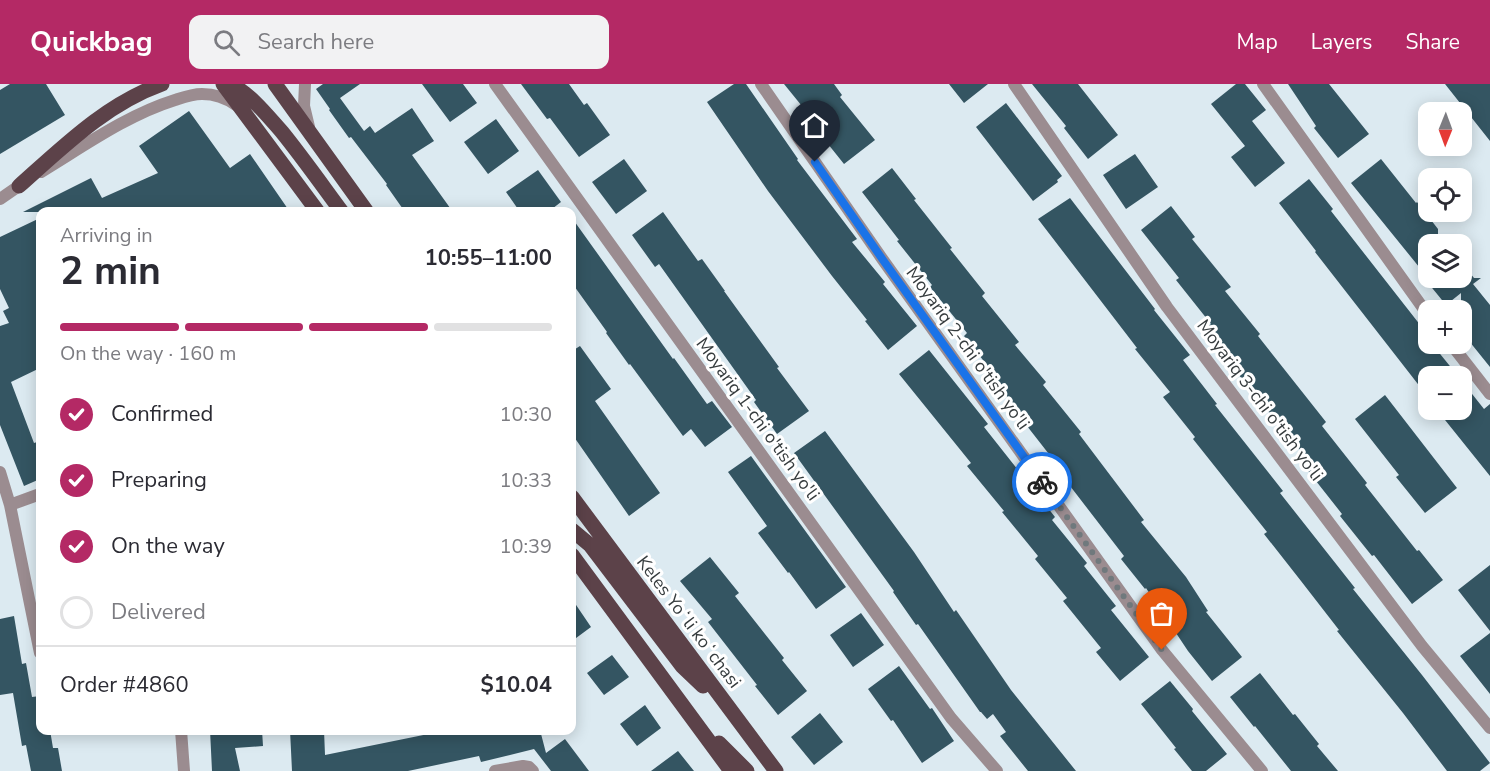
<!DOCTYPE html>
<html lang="en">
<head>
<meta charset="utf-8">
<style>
  body { margin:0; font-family:"Nunito Sans",sans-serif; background:#f2f2f3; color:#2b2b33; height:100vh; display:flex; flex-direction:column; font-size:22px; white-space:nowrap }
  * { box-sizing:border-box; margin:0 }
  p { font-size:20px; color:#7c7c81 }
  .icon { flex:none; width:33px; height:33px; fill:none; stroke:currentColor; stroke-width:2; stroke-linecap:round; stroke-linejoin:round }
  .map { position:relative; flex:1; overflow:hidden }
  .details { position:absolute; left:36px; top:123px; width:540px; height:528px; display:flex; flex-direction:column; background:#fff; border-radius:12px; box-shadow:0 3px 15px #0003 }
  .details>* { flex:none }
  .needle { width:39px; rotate:181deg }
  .tools { position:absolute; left:1418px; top:18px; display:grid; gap:12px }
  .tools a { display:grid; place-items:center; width:54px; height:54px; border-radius:12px; background:#fff; box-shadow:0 3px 15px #0003; font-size:30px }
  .pin { position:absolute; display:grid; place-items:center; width:51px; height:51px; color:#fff; margin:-62px -26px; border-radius:50% 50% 50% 0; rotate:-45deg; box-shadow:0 0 6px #0007 }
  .pin .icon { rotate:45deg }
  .courier { position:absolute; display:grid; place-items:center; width:60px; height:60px; margin:-30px; border:4px solid #1a73e8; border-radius:50%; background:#fff; color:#222; box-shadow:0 2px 8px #0007 }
  .summary em { font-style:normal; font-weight:700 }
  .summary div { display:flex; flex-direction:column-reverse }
  .summary { display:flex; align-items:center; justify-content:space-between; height:102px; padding:0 24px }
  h1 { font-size:39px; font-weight:700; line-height:45px }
  .bar { display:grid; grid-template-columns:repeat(4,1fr); gap:9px 6px; align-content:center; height:72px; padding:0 24px }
  .bar i { height:8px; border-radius:4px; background:#e1e1e2 }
  .bar .current { background:#b42965 }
  .bar p { grid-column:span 4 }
  .line { display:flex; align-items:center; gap:15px; padding:0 24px; border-top:2px solid #e1e1e2 }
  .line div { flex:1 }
  ol { padding:0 24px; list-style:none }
  li { display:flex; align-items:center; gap:18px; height:66px }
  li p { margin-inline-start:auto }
  li .icon { padding:6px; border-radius:50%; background:#b42965; color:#fff; stroke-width:4 }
  li:last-child { color:#7c7c81 }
  li i { width:33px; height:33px; border:3px solid #e1e1e2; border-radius:50% }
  header { display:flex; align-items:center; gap:36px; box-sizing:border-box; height:84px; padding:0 30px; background:#b42965; color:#fff }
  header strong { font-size:28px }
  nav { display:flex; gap:33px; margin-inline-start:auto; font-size:21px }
  .search { width:420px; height:54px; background:#f2f2f3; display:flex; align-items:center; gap:15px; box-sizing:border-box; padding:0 21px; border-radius:12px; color:#7c7c81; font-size:22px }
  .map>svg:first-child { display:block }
</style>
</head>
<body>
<header>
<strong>Quickbag</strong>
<div class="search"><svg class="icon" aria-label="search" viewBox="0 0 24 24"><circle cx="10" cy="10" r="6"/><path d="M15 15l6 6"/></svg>Search here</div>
<nav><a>Map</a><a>Layers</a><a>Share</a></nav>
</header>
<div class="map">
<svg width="1490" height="687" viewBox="0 0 1490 687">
  <rect width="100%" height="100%" fill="#dceaf1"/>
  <path fill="#345562" d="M10 0H46L65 31 0 70V6Z
    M323 0H360L340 14 364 47 370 42 375 49 412 24 434 57 412 71 453 128H405L386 101 387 100 351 53 349 54 329 26 330 25 316 5Z
    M422 0H463L477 19 450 38Z
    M521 0H569L584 21 587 19 610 51 579 73 550 34 547 35Z
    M734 0H746L798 75 797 76 857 155 852 158 885 198 883 200 917 242 888 266 865 237 867 236 832 192 768 107 707 18Z
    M784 0H834L842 11 840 13 875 56 844 80 820 50 823 48Z
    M949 0H988L964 19Z
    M1032 0H1078L1118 51 1088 75 1064 44 1066 42Z
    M1236 0H1245L1266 26 1252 37 1285 79 1255 103 1231 73 1245 62 1211 20Z
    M1288 0H1329L1369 50 1338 74 1314 44 1316 42Z
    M1445 0H1490V57Z
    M1006 19 1062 92 1057 96 1058 98 1033 117 976 43Z
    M189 27 230 84 250 70 290 128H23L91 94 102 114 158 89 139 62Z
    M496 35 519 67 488 90 464 58Z
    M1135 70 1158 103 1126 125 1103 91Z
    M624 75 647 107 616 130 592 98Z
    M1381 75 1416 119 1417 118 1438 145V150L1428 158V194H1461V178L1474 194H1481L1473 200 1490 221V283L1461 247V209L1446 221 1424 194H1428L1351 99Z
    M892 84 916 115 914 116 952 164 950 165 985 209 982 212 1019 258 1015 261 1046 298 1043 301 1081 348 1079 350 1144 436 1141 438 1186 493 1208 527 1206 528 1242 573 1212 597 1188 567 1146 504 1145 505 1121 475 1124 472 1057 385 1059 383 1027 342 1029 340 991 292 994 290 964 252 967 249 930 203 932 201 897 157 899 156 862 108Z
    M538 86 561 118 548 128H520L506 108Z
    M1309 95 1333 125 1331 127 1428 251V260H1432L1458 292H1428V313L1315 168 1316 167 1279 119Z
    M1070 114 1155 225 1154 226 1190 271 1183 276 1217 320 1215 321 1283 407 1280 409 1355 504 1353 505 1422 591 1490 679 1480 687H1447L1403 629 1337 547 1339 546 1301 497 1264 450 1267 448 1193 355 1195 353 1163 313 1170 308 1135 265 1137 264 1038 135Z
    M1171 122 1195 153 1192 155 1231 203 1225 207 1260 250 1258 252 1326 338 1322 342 1367 399 1365 401 1417 467 1419 466 1443 496 1412 520 1374 471 1372 472 1340 432 1342 430 1301 378 1306 374 1238 290 1240 288 1206 244 1211 240 1176 196 1179 194 1141 146Z
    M663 128 698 177 702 175 725 207H724L779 283 777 284 809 327 777 350 754 318 756 316 659 180 655 183 632 151Z
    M40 134V284L11 298 34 359 40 357V395L24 402 0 341V242L9 239 3 227 9 224 0 205V153Z
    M572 134 673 275 674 274 707 320 712 317 732 343 705 363 691 345 683 352 630 280 629 281 606 249 607 248 572 199Z
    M580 262 611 305 595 317 660 409 629 432 572 350V267Z
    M929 266 988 340 984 343 1055 433 1052 436 1087 479 1084 482 1116 522 1111 526 1149 573 1120 597 1096 568 1101 564 1063 517 1067 514 1035 475 1038 472 1002 428 1004 427 967 382 971 379 899 290Z
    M1461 296 1484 325 1490 320V392L1437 326H1461Z
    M1385 311 1457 404 1425 429 1396 393 1399 391 1355 335Z
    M825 347 914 468 954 528 956 526 1011 606 1076 687H1028L1000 652 1006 648 993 630 987 635 981 628H980L918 540 916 541 893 508 894 507 794 369Z
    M751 372 846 503 816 525 789 488 788 489 758 449 767 442 728 388Z
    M710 473 739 509 735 512 784 574 782 576 807 607 778 631 755 602 757 601 708 538 712 535 680 497Z
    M1490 481V547L1458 506Z
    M572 515 591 543 572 557Z
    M861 529 884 561 853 583 830 551Z
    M14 532 22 580 26 579 32 613 40 612V646H50L53 664H58L62 687H31L26 661 22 662 13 609 0 611V535Z
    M1490 549V610L1460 572Z
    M612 571 629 593 604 611 587 589Z
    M899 582 930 625 932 624 954 657 922 679 893 636 891 637 868 605Z
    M1260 589 1293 631 1295 630 1319 660 1317 662 1338 687H1291L1255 642 1254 643 1230 613Z
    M1170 597 1193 625 1192 627 1227 670 1206 687H1192L1174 665 1176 664 1141 620Z
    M645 621 661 644 637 662 620 640Z
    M820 629 843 658 814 681 791 653Z
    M210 646H262L263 662 235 664 240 687H212Z
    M290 646H324L325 671 448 646H540L546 669 565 655 589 687H551L534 665 481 678 479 672 408 687H292Z
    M678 667 694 687H651Z"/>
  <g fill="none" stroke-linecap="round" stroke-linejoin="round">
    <path stroke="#9b8c90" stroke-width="12" d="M305 0 304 22 309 43
      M495 0 951 634 997 687
      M761 0 883 176 1162 566 1262 687
      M1014 0 1167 223 1422 562 1490 644
      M1263 0 1428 231
      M1451 260 1490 310
      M0 388 10 421 40 569
      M10 421 40 410
      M181 646 184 687
      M495 687 523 682 529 683 533 687"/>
    <path stroke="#9b8c90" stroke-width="12" d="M41 88C84 62 127 31 175 16 184 13 192 10 202 10 215 10 226 14 236 21
      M0 115 26 97"/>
    <path stroke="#5c4249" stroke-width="15" d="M223 0 318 128
      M231 0C252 12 266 30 282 48 303 74 322 101 342 128
      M275 0 367 128
      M19 102C63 63 106 20 162 0
      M572 413 776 687
      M572 446 590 461 682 582 703 602
      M572 471 731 687
      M719 659 747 687"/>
  </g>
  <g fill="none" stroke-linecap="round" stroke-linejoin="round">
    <path stroke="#70797d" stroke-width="6" stroke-dasharray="0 10.8" d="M1042 398 1162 566"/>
    <path stroke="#1a73e8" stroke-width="8" d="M815 78 883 176 1042 398"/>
  </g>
  <g text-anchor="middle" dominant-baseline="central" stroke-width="6" stroke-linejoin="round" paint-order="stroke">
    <g font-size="18" fill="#363c3e" stroke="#fff">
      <text transform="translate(968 264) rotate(54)">Moyariq 2-chi o'tish yo'li</text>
      <text transform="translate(1260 316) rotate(53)">Moyariq 3-chi o'tish yo'li</text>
      <text transform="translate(758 335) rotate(54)">Moyariq 1-chi o'tish yo'li</text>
      <text transform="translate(689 538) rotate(53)">Keles Yoʻli koʻchasi</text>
    </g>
  </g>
</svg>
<div class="tools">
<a><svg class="needle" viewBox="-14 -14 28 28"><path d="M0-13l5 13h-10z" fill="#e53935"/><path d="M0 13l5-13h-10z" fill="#7c7c81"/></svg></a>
<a><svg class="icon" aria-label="locate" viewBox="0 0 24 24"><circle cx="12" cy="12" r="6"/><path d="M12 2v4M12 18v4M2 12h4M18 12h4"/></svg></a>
<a><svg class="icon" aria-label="layers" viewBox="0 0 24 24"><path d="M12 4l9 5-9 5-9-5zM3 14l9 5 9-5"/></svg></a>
<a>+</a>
<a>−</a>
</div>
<div class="pin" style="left:1162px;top:566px;background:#ea580c"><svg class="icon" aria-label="bag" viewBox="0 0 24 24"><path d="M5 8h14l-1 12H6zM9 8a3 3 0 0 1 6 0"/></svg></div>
<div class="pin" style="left:815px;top:78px;background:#1f2937"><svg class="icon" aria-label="home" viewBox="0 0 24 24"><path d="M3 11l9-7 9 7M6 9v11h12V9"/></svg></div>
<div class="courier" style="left:1042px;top:398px"><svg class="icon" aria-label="bike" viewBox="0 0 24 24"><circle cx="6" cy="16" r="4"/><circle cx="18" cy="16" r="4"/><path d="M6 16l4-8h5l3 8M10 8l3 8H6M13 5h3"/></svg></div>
<section class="details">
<div class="summary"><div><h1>2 min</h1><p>Arriving in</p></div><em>10:55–11:00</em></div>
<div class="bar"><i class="current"></i><i class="current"></i><i class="current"></i><i></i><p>On the way · 160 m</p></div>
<ol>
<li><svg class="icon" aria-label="check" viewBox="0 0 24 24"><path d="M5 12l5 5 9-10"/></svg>Confirmed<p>10:30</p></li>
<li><svg class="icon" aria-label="check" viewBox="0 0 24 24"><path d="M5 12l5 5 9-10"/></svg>Preparing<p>10:33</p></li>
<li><svg class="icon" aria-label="check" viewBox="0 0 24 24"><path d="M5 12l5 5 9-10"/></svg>On the way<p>10:39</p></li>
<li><i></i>Delivered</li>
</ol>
<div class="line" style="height:78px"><div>Order #4860</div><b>$10.04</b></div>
</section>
</div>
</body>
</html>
